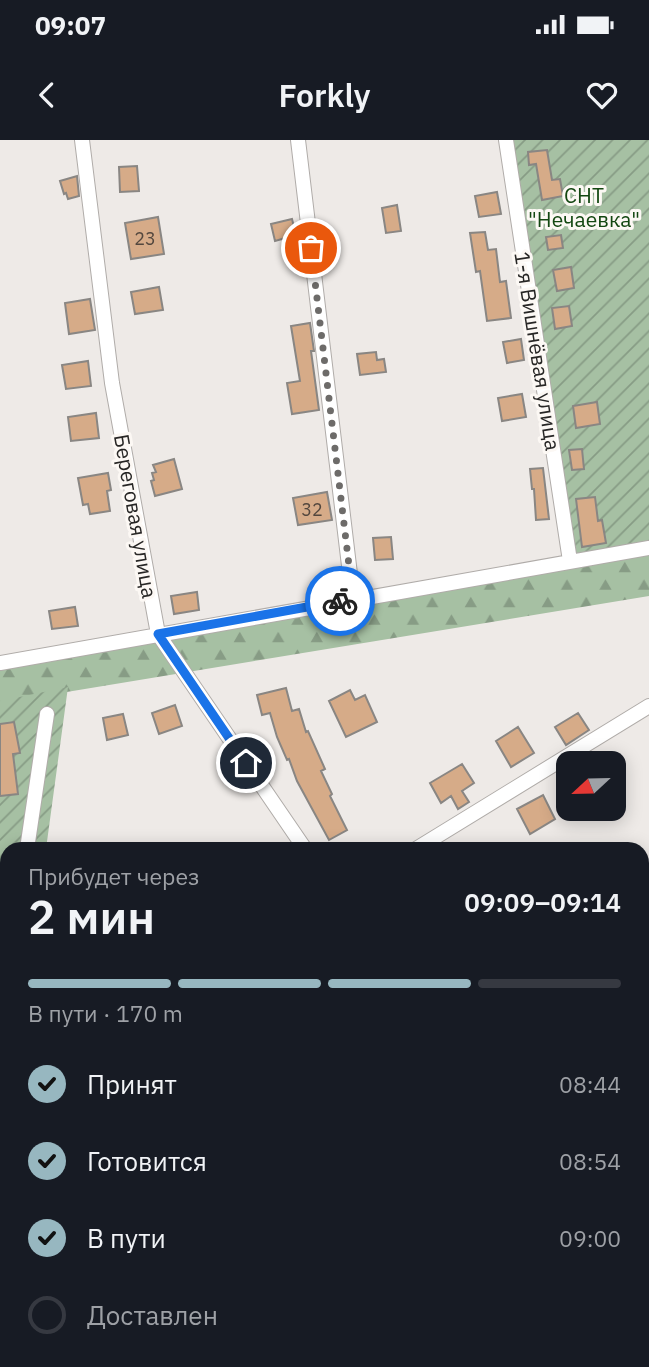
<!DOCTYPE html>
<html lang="ru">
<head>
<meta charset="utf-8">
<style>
  body { margin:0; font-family:"IBM Plex Sans",sans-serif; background:#20242c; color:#f1f3f6; height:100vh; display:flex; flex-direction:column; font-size:26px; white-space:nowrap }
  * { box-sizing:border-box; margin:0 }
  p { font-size:23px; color:#9ea1a6 }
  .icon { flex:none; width:38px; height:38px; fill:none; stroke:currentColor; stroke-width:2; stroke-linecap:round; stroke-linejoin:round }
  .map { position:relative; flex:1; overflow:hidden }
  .drawer { position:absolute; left:0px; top:702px; width:649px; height:527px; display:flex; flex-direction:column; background:#171b24; border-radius:21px 21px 0 0; box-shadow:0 4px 18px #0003 }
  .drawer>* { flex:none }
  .needle { width:46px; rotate:248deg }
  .controls { position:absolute; left:556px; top:611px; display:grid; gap:14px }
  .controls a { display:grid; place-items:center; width:70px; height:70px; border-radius:14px; background:#171b24; box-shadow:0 4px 18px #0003; font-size:35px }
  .pin { position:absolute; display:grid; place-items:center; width:60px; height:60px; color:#fff; margin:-30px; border:4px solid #fff; border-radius:50%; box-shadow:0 2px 7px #0007 }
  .courier { position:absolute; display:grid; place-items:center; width:70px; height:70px; margin:-35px; border:5px solid #1a73e8; border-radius:50%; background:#fff; color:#222; box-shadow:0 2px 9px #0007 }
  .summary em { font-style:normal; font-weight:600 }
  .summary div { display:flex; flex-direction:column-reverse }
  .summary { display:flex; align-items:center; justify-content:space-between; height:119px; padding:0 28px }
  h1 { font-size:46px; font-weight:600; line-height:52px }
  .bar { display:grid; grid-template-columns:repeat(4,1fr); gap:10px 7px; align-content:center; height:84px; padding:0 28px }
  .bar i { height:9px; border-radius:5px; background:#363941 }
  .bar .selected { background:#97b7c0 }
  .bar p { grid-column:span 4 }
  ol { padding:0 28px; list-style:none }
  li { display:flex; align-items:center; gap:21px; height:77px }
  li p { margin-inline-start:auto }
  li .icon { padding:7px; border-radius:50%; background:#97b7c0; color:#111; stroke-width:4 }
  li:last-child { color:#9ea1a6 }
  li i { width:38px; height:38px; border:4px solid #363941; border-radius:50% }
  .status { display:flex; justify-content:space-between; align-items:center; height:49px; padding:0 35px; background:#171b24; direction:ltr }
  .status svg { height:19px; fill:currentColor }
  header { display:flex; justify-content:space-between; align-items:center; height:91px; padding:0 28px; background:#171b24; font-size:32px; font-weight:600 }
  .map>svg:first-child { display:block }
</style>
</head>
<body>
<div class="status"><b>09:07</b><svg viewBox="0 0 49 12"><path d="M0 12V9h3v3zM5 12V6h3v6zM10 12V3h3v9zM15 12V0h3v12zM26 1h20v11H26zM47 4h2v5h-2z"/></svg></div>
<header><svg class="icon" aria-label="back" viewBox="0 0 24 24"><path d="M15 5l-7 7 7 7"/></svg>Forkly<svg class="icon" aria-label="heart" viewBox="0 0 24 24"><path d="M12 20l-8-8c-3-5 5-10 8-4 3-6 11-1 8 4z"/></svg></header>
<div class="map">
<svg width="649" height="1227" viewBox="0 0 649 1227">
  <defs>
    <pattern id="forest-firs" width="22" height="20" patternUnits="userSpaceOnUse" patternTransform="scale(1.75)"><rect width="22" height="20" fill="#a6c0a3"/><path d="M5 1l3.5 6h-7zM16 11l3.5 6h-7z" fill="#879c85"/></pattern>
    <pattern id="garden-furrows" width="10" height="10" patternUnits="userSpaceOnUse" patternTransform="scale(1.75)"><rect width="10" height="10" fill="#a6c0a3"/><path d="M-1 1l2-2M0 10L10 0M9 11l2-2" fill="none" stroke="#879c85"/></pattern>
  </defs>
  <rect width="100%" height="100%" fill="#eeeae7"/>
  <path fill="url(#forest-firs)" d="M649 410V456L0 563V528Z"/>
  <path fill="url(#garden-furrows)" d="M509 0H649V408L570 421Z
    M68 547 46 709H7V999L0 1051V561Z"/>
  <path fill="#d6ab88" stroke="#898683" stroke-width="2" d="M547 10 552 40 560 39 563 56 542 60 536 24 529 25 528 12Z
    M137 26 139 51 120 52 119 27Z
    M77 36 79 56 68 59 66 53 64 54 60 41Z
    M497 52 501 74 479 77 475 56Z
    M397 65 401 91 386 93 382 68Z
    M158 77 164 114 131 119 125 83Z
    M292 79 296 95 275 101 271 84Z
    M485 92 488 110 496 109 500 142 506 141 511 178 487 181 480 131 476 132 470 93Z
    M561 95 563 108 548 110 546 97Z
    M571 127 574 148 557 151 553 130Z
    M159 147 163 170 135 174 131 152Z
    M90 159 95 190 69 194 65 163Z
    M569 166 572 186 555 189 552 168Z
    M310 183 314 211H311L319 270 292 274 287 243 300 241 291 186Z
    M521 199 524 220 507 223 503 202Z
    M376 212 377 220 384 219 386 232 360 235 357 214Z
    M88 221 91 246 66 249 62 225Z
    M522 254 526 277 502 281 498 258Z
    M597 262 600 284 576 288 573 266Z
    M96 273 99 298 71 301 68 277Z
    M582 309 584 329 572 330 569 310Z
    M174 319 182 349 155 356 151 341 154 340 152 333 156 332 153 325Z
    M543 328 549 379 536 380 534 349H532L530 329Z
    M108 333 111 350 107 351 110 371 90 374 88 364 83 365 78 338Z
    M327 352 332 380 298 385 293 358Z
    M595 357 598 381 602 380 606 403 582 407 576 359Z
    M391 397 393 419 375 420 373 398Z
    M197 452 199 470 174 474 171 456Z
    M75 467 78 486 52 489 49 471Z
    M286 548 292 571 299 569 306 592 308 591 325 629 321 631 332 654 330 656 347 690 329 700 297 641 289 619 287 620 277 597 270 573 262 575 257 555Z
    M350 550 355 560 365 555 377 582 346 597 329 561Z
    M175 565 182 586 159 594 152 573Z
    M578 573 589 590 566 605 555 587Z
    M123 574 128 595 107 600 103 578Z
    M14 582 20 613 13 614 18 654 0 656V584Z
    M518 587 534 613 511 627 496 601Z
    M462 624 474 643 462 651 469 662 458 669 451 656 441 663 430 643Z
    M543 655 555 679 530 694 517 669Z"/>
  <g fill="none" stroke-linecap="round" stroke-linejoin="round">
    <defs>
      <path id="street" d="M82 0 112 243 158 494 305 709
        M298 0 353 459
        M506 0 570 421
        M0 523 649 408
        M27 709 47 574
        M416 709 649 566
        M642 837 649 833
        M0 896 7 848
        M0 941 7 938
        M642 1090 649 1087
        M596 1222 599 1227
        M397 1227 407 1222"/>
    </defs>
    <use href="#street" stroke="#b0aca9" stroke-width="16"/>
    <use href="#street" stroke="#fff" stroke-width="14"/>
  </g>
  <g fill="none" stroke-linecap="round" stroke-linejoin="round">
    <path stroke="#6d6b69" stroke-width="7" stroke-dasharray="0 12.6" d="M311 108 353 459 340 461"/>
    <path stroke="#1a73e8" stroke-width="9" d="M246 623 158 494 340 461"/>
  </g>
  <g text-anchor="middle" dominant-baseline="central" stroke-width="6" stroke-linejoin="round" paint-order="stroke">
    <g font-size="18" fill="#53473e">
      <text x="145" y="98">23</text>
      <text x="312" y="369">32</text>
    </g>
    <g font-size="21" fill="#134711" stroke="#fcf8f4">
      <text x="584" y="55">СНТ<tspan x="584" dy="24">"Нечаевка"</tspan></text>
    </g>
    <g font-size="21" fill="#272625" stroke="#fcf8f4">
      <text transform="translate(538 211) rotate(81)">1-я Вишнёвая улица</text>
      <text transform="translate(136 376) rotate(80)">Береговая улица</text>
    </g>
  </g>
</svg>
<div class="controls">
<a><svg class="needle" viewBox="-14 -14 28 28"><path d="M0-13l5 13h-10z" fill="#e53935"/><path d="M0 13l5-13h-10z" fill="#9ea1a6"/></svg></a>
</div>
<div class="pin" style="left:311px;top:108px;background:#ea580c"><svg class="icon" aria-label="bag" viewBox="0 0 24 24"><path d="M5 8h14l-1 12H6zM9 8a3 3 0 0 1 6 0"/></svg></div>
<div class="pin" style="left:246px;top:623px;background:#1f2937"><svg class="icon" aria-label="home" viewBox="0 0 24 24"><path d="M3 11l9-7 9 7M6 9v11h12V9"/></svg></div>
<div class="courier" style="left:340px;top:461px"><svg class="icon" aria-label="bike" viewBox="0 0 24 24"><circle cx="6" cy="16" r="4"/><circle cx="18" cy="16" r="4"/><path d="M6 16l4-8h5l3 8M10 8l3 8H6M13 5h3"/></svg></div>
<section class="drawer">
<div class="summary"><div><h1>2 мин</h1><p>Прибудет через</p></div><em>09:09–09:14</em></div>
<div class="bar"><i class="selected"></i><i class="selected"></i><i class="selected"></i><i></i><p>В пути · 170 m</p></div>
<ol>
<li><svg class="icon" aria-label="check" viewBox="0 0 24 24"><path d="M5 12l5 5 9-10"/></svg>Принят<p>08:44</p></li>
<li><svg class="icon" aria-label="check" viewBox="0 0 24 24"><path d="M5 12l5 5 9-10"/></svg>Готовится<p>08:54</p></li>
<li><svg class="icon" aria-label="check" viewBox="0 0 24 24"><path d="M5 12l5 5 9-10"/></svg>В пути<p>09:00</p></li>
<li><i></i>Доставлен</li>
</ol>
</section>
</div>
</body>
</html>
